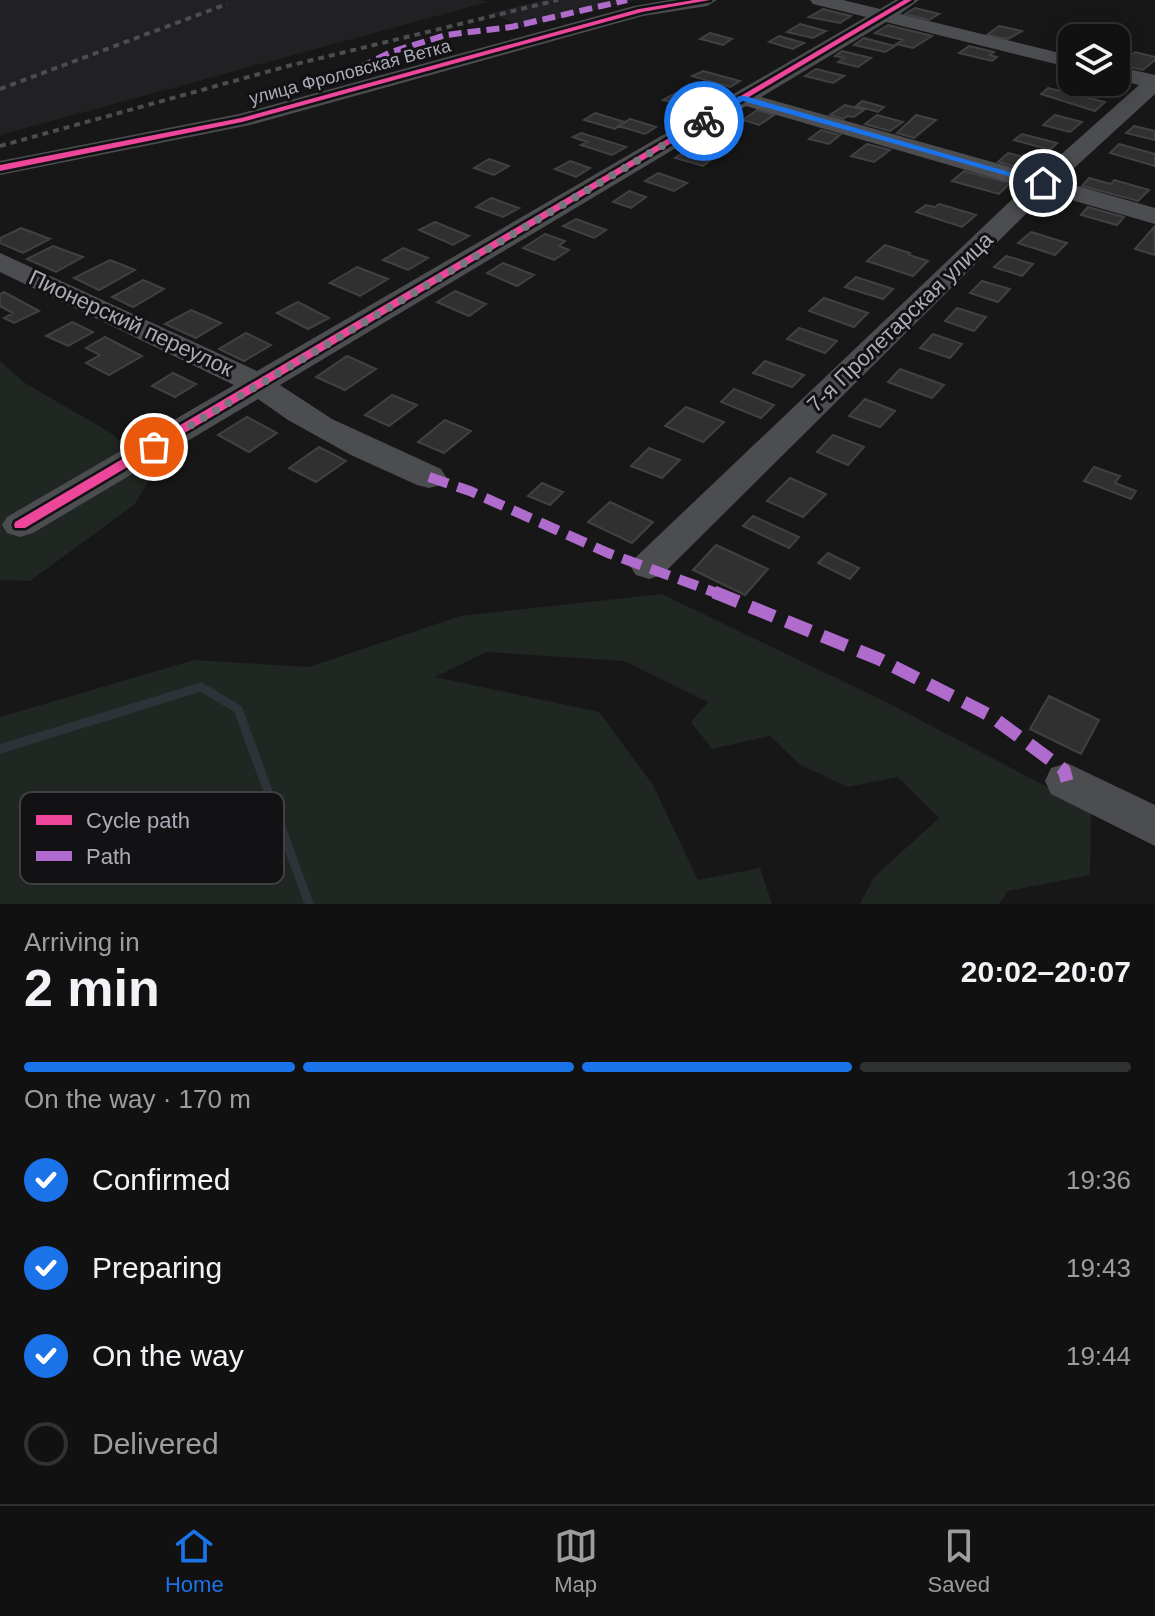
<!DOCTYPE html>
<html lang="en">
<head>
<meta charset="utf-8">
<style>
  body { margin:0; font-family:Arial,sans-serif; background:#1e1f1f; color:#f1f3f6; height:100vh; display:flex; flex-direction:column; font-size:30px; white-space:nowrap }
  * { box-sizing:border-box; margin:0 }
  p { font-size:26px; color:#9c9d9f }
  .icon { flex:none; width:44px; height:44px; fill:none; stroke:currentColor; stroke-width:2; stroke-linecap:round; stroke-linejoin:round }
  .map { position:relative; height:904px; overflow:hidden }
  .sheet { display:flex; flex-direction:column; background:#111; flex:1 }
  .sheet>* { flex:none }
  .tools { position:absolute; left:1058px; top:24px; display:grid; gap:16px }
  .tools a { display:grid; place-items:center; width:72px; height:72px; border-radius:16px; background:#111; box-shadow:0 4px 20px #0003,0 0 0 2px #303131; font-size:40px }
  .pin { position:absolute; display:grid; place-items:center; width:68px; height:68px; color:#fff; margin:-34px; border:4px solid #fff; border-radius:50%; box-shadow:0 2px 8px #0007 }
  .courier { position:absolute; display:grid; place-items:center; width:80px; height:80px; margin:-40px; border:6px solid #1a73e8; border-radius:50%; background:#fff; color:#222; box-shadow:0 2px 10px #0007 }
  .headline em { font-style:normal; font-weight:800 }
  .headline div { display:flex; flex-direction:column-reverse }
  .headline { display:flex; align-items:center; justify-content:space-between; height:136px; padding:0 24px }
  h1 { font-size:52px; font-weight:800; line-height:60px }
  .bar { display:grid; grid-template-columns:repeat(4,1fr); gap:12px 8px; align-content:center; height:96px; padding:0 24px }
  .bar i { height:10px; border-radius:6px; background:#303131 }
  .bar .on { background:#1a73e8 }
  .bar p { grid-column:span 4 }
  ol { padding:0 24px; list-style:none }
  li { display:flex; align-items:center; gap:24px; height:88px }
  li p { margin-inline-start:auto }
  li .icon { padding:8px; border-radius:50%; background:#1a73e8; color:#fff; stroke-width:4 }
  li:last-child { color:#9c9d9f }
  li i { width:44px; height:44px; border:4px solid #303131; border-radius:50% }
  .dock { display:flex; justify-content:space-around; align-items:center; height:112px; border-top:2px solid #303131; background:#111; font-size:22px; color:#9c9d9f }
  .dock a { display:grid; justify-items:center; gap:4px }
  .dock .on { color:#1a73e8 }
  .map>svg:first-child { display:block }
</style>
</head>
<body>
<div class="map">
<svg width="1155" height="904" viewBox="0 0 1155 904">
  <rect width="100%" height="100%" fill="#171717"/>
  <path fill="#212123" d="M0 0H482L488 2 0 135Z
    M543 0H635L523 27 491 13Z"/>
  <path fill="#202621" d="M0 361 25 383 111 433 154 472 135 504 30 581 0 580Z
    M662 594 888 703 1091 810 1090 875 1008 891 999 904H860L874 877 939 818 898 777 847 787 799 764 770 736 712 749 691 722 708 702 624 661 486 652 435 677 599 712 653 785 698 880 760 868 772 904H0V717L194 660 309 667 460 616Z"/>
  <g fill="none" stroke-linecap="round" stroke-linejoin="round">
    <path stroke="#2e333a" stroke-width="9" d="M0 749 201 687 238 709 309 904"/>
  </g>
  <path fill="#303031" stroke="#404143" stroke-width="2" d="M915 8 939 14 929 20 905 14Z
    M823 9 851 16 840 23 809 17Z
    M800 24 826 31 813 38 787 32Z
    M888 25 932 36 913 48 896 44 903 40 875 33Z
    M999 26 1022 31 1008 39 987 35Z
    M710 33 732 39 723 45 700 39Z
    M779 36 804 43 793 49 769 42Z
    M864 38 895 46 885 52 854 45Z
    M969 46 994 52 990 55 997 57 992 61 959 53Z
    M842 51 871 58 858 67 838 62 844 58 835 56Z
    M1135 52 1155 57V60L1143 70 1116 64V58L1125 60Z
    M816 69 844 76 833 83 805 76Z
    M703 71 740 81 730 87 692 76Z
    M1116 80 1127 82 1116 92 1090 85 1094 82Z
    M1048 88 1105 102 1095 111 1041 94Z
    M676 93H683L704 101 692 108 663 100Z
    M862 101 884 107 878 112 856 106Z
    M845 105 864 110 854 117 848 116 843 119 830 115Z
    M757 110 774 115 759 125 743 120Z
    M595 113 625 122 615 129 584 120Z
    M877 115 903 122 890 131 865 124Z
    M916 115 936 120 914 138 897 133Z
    M1055 115 1082 122 1070 132 1043 125Z
    M630 119 656 127 645 134 618 126Z
    M1134 126 1155 131V140L1126 133Z
    M821 130 840 135 829 144 809 139Z
    M581 133 626 147 612 155 581 145 587 142 573 137Z
    M1022 134 1057 143 1050 150 1014 140Z
    M867 144 890 150 874 162 851 156Z
    M1119 144 1155 154V166L1110 153Z
    M684 152 711 160 703 166 675 158Z
    M1008 153 1039 161 1029 171 998 162Z
    M489 159 509 166 494 175 474 168Z
    M570 161 590 168 576 177 555 169Z
    M964 171 1010 183 999 194 952 181Z
    M658 173 687 183 674 191 645 181Z
    M1089 178 1111 184 1114 180 1149 190 1138 201 1082 186Z
    M629 191 646 197 631 208 613 202Z
    M491 198 519 208 503 217 476 207Z
    M939 204 976 215 962 227 916 212 926 205 935 207Z
    M1088 207 1124 217 1117 225 1081 215Z
    M576 219 606 230 594 238 563 226Z
    M435 222 469 236 453 245 419 230Z
    M1154 227 1155 255 1135 249Z
    M21 228 50 239 23 253 0 243V238Z
    M1031 232 1067 243 1055 255 1018 243Z
    M545 234 565 241 559 246 569 250 554 260 523 248Z
    M885 245 910 253 909 255 928 261 913 276 867 261Z
    M53 246 83 257 56 272 27 259Z
    M403 248 428 258 408 270 383 260Z
    M1006 256 1033 264 1022 276 994 267Z
    M110 260 135 270 99 290 74 278Z
    M503 263 534 275 517 286 487 273Z
    M357 267 388 279 360 296 330 283Z
    M856 277 893 289 883 299 845 287Z
    M143 280 164 289 133 307 112 297Z
    M982 281 1010 289 998 302 970 293Z
    M455 291 486 304 469 316 437 302Z
    M4 292 39 311 14 323 4 318 13 313 0 306V294Z
    M824 298 868 313 854 327 809 311Z
    M298 302 329 318 308 329 277 313Z
    M957 308 986 317 974 331 945 321Z
    M191 310 221 323 196 338 165 324Z
    M72 322 93 332 68 346 46 336Z
    M799 328 837 341 825 353 787 339Z
    M246 333 271 345 244 361 219 349Z
    M933 334 962 344 950 358 920 348Z
    M105 337 142 356 109 375 86 363 100 355 86 348Z
    M347 356 376 369 345 390 316 377Z
    M765 361 804 375 792 387 753 373Z
    M900 369 944 385 932 398 888 382Z
    M173 373 196 384 175 397 152 386Z
    M734 389 774 405 761 418 721 402Z
    M392 395 417 405 389 426 365 415Z
    M865 399 895 411 880 427 849 416Z
    M686 407 724 422 703 442 665 426Z
    M247 417 277 433 249 452 218 435Z
    M445 420 471 431 444 453 418 442Z
    M833 435 864 447 848 465 817 452Z
    M319 447 346 461 316 482 289 468Z
    M649 448 680 460 662 478 631 466Z
    M1094 467 1120 476 1115 483 1136 491 1131 499 1084 481Z
    M790 478 826 494 803 517 767 501Z
    M542 483 563 492 550 505 528 496Z
    M610 502 653 522 632 543 588 522Z
    M753 516 799 537 789 548 743 526Z
    M716 545 768 569 745 595 693 570Z
    M828 553 859 568 850 579 818 563Z
    M1049 696 1099 720 1081 754 1030 729Z"/>
  <g fill="none" stroke-linecap="round" stroke-linejoin="round">
    <path fill="#4c4d50" fill-rule="evenodd" d="M669 0H717L707 6 643 16 250 125 0 175V161L239 114 634 6Z
      M810 0H843L880 9 895 0H919L900 14 1072 56V68L886 22 761 97 1038 175 1139 85 1116 79V66L1155 75V94L1060 181 1155 208V224L1047 193 662 575 649 579 636 575 630 566 636 557 1025 187 746 106 280 385 332 419 441 469 446 477 441 485 429 488 417 485 351 455 288 420 258 399 33 533 20 537 7 533 2 525 7 517 234 385 0 272V253L257 371 866 17 813 4Z
      M1067 763 1155 805V846L1051 794 1045 781 1051 768Z"/>
    <path stroke="#4c4d50" stroke-width="4" stroke-dasharray="6 5" stroke-linecap="butt" d="M0 89 227 4
      M0 146 288 66 558 0"/>
    <path stroke="#b06ccc" stroke-width="6" stroke-dasharray="13 6" stroke-linecap="butt" d="M343 76 391 52 446 35 511 27 627 0"/>
    <path stroke="#b06ccc" stroke-width="10" stroke-dasharray="20 10" stroke-linecap="butt" d="M429 477 470 491 608 553 719 594"/>
    <path stroke="#b06ccc" stroke-width="13" stroke-dasharray="26 13" stroke-linecap="butt" d="M714 592 879 659 991 716 1064 770 1067 781"/>
    <defs>
      <path id="cycleway" d="M694 0H710L642 12 242 122 0 171V165L241 118 639 9Z
        M904 0H912L25 528H15L14 525 15 522Z"/>
    </defs>
    <use href="#cycleway" stroke="#121113" stroke-width="5"/>
    <use href="#cycleway" fill="#ed469a" fill-rule="evenodd"/>
  </g>
  <path fill="#1a73e8" d="M739 96H745L1048 183 1040 185 743 101 707 123 700 121Z"/>
  <g fill="none" stroke-linecap="round" stroke-linejoin="round">
    <path stroke="#77787f" stroke-width="8" stroke-dasharray="0 14.4" d="M154 447 704 121"/>
  </g>
  <g text-anchor="middle" dominant-baseline="central" stroke-width="6" stroke-linejoin="round" paint-order="stroke">
    <g font-size="18" fill="#aaadb7" stroke="#121113">
      <text transform="translate(350 72) rotate(-15)">улица Фроловская Ветка</text>
    </g>
    <g font-size="22" fill="#aaadb7" stroke="#121113">
      <text transform="translate(900 322) rotate(-44)">7-я Пролетарская улица</text>
      <text transform="translate(131 323) rotate(25)">Пионерский переулок</text>
    </g>
  </g>
  <rect x="20" y="792" width="264" height="92" rx="12" fill="#121113" stroke="#404044" stroke-width="2"/>
  <rect x="36" y="815" width="36" height="10" fill="#ed469a"/>
  <rect x="36" y="851" width="36" height="10" fill="#b06ccc"/>
  <g font-size="22" fill="#aaadb7">
    <text x="86" y="828">Cycle path</text>
    <text x="86" y="864">Path</text>
  </g>
</svg>
<div class="tools">
<a><svg class="icon" aria-label="layers" viewBox="0 0 24 24"><path d="M12 4l9 5-9 5-9-5zM3 14l9 5 9-5"/></svg></a>
</div>
<div class="pin" style="left:154px;top:447px;background:#ea580c"><svg class="icon" aria-label="bag" viewBox="0 0 24 24"><path d="M5 8h14l-1 12H6zM9 8a3 3 0 0 1 6 0"/></svg></div>
<div class="pin" style="left:1043px;top:183px;background:#1f2937"><svg class="icon" aria-label="home" viewBox="0 0 24 24"><path d="M3 11l9-7 9 7M6 9v11h12V9"/></svg></div>
<div class="courier" style="left:704px;top:121px"><svg class="icon" aria-label="bike" viewBox="0 0 24 24"><circle cx="6" cy="16" r="4"/><circle cx="18" cy="16" r="4"/><path d="M6 16l4-8h5l3 8M10 8l3 8H6M13 5h3"/></svg></div>
</div>
<section class="sheet">
<div class="headline"><div><h1>2 min</h1><p>Arriving in</p></div><em>20:02–20:07</em></div>
<div class="bar"><i class="on"></i><i class="on"></i><i class="on"></i><i></i><p>On the way · 170 m</p></div>
<ol>
<li><svg class="icon" aria-label="check" viewBox="0 0 24 24"><path d="M5 12l5 5 9-10"/></svg>Confirmed<p>19:36</p></li>
<li><svg class="icon" aria-label="check" viewBox="0 0 24 24"><path d="M5 12l5 5 9-10"/></svg>Preparing<p>19:43</p></li>
<li><svg class="icon" aria-label="check" viewBox="0 0 24 24"><path d="M5 12l5 5 9-10"/></svg>On the way<p>19:44</p></li>
<li><i></i>Delivered</li>
</ol>
</section>
<nav class="dock">
<a class="on"><svg class="icon" aria-label="home" viewBox="0 0 24 24"><path d="M3 11l9-7 9 7M6 9v11h12V9"/></svg>Home</a>
<a><svg class="icon" aria-label="map" viewBox="0 0 24 24"><path d="M3 6l6-2 6 2 6-2v14l-6 2-6-2-6 2zM9 4v14M15 6v14"/></svg>Map</a>
<a><svg class="icon" aria-label="saved" viewBox="0 0 24 24"><path d="M7 4h10v16l-5-4-5 4z"/></svg>Saved</a>
</nav>
</body>
</html>
